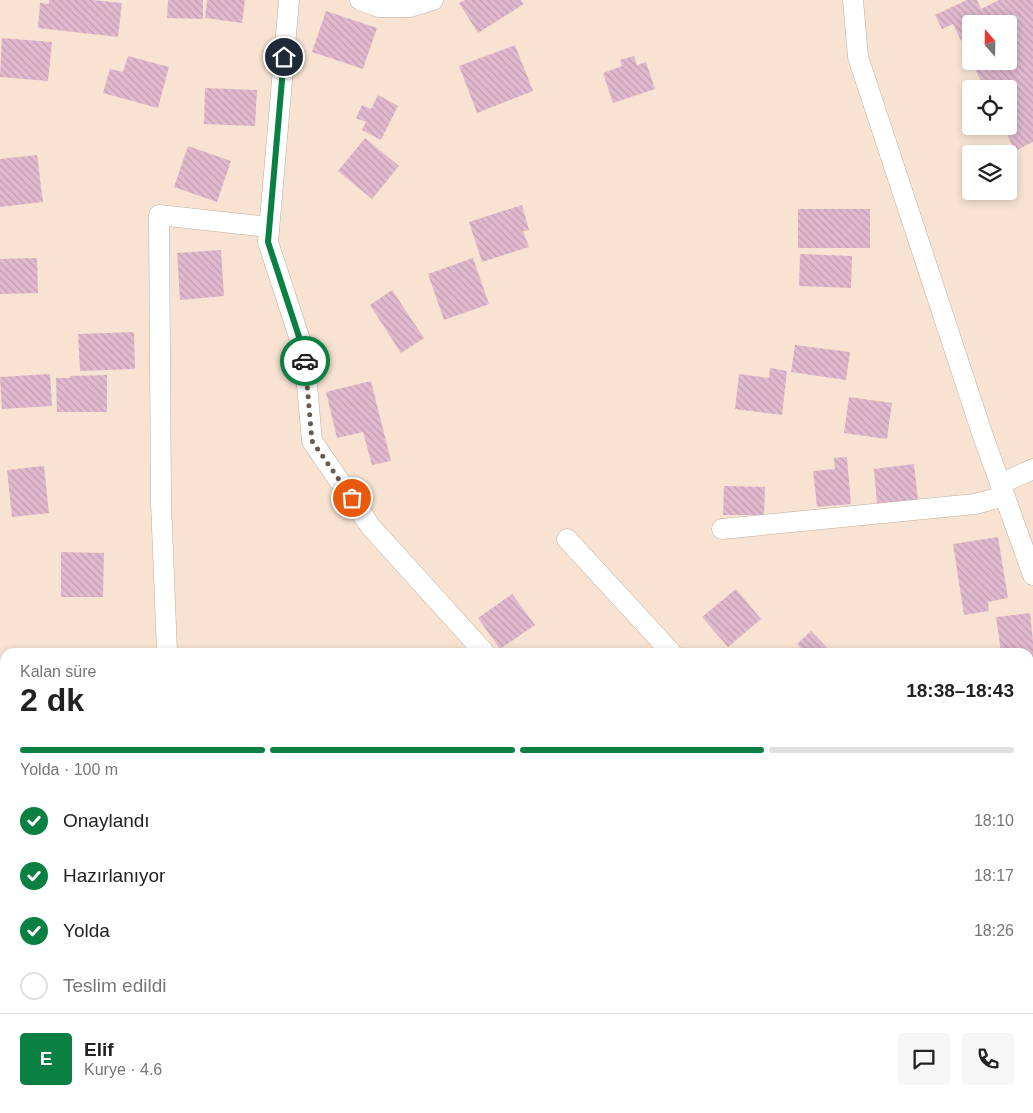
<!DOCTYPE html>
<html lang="tr">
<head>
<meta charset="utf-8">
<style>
  body { margin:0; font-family:Helvetica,sans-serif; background:#f6f6f6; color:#222; height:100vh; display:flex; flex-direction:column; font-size:19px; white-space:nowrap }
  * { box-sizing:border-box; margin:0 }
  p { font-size:16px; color:#767676 }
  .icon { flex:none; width:28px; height:28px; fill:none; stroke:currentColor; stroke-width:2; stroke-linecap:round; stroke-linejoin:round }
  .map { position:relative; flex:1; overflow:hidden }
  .panel { position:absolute; left:0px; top:648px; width:1034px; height:466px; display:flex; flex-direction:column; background:#fff; border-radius:15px 15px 0 0; box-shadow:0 2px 8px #0003 }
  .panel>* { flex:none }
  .needle { width:32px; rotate:340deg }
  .controls { position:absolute; left:962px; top:15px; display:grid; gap:10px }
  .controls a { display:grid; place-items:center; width:55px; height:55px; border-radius:5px; background:#fff; box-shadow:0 2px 8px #0003; font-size:25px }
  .pin { position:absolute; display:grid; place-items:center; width:42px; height:42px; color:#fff; margin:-21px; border:2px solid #fff; border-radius:50%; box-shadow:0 1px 5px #0007 }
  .courier { position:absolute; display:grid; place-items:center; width:50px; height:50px; margin:-25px; border:4px solid #0b8043; border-radius:50%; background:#fff; color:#222; box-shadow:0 1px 6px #0007 }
  .summary em { font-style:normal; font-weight:700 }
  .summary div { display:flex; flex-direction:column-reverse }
  .summary { display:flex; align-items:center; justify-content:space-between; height:85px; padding:0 20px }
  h1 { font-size:32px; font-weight:700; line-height:38px }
  .bar { display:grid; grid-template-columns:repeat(4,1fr); gap:8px 5px; align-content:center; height:60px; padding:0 20px }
  .bar i { height:6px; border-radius:4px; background:#e0e0e0 }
  .bar .selected { background:#0b8043 }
  .bar p { grid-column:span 4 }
  .line { display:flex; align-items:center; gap:12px; padding:0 20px; border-top:1px solid #e0e0e0 }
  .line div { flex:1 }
  .round { display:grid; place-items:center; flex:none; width:52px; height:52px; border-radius:5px; background:#f6f6f6 }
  ol { padding:0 20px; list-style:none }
  li { display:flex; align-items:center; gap:15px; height:55px }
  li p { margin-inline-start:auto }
  li .icon { padding:5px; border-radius:50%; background:#0b8043; color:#fff; stroke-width:4 }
  li:last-child { color:#767676 }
  li i { width:28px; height:28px; border:2px solid #e0e0e0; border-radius:50% }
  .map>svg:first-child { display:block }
</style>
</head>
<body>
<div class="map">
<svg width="1033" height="1113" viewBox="0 0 1033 1113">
  <defs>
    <pattern id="building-back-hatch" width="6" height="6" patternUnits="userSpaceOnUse" patternTransform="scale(1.25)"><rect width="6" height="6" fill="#e0b9ce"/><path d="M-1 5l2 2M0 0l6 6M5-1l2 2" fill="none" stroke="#bf9eb0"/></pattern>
  </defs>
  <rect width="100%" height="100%" fill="#f8e3d2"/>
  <path fill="url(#building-back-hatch)" fill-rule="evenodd" d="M49 0H92L122 3 118 37 38 28 40 3 49 4Z
    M168 0H203V19L167 18Z
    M207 0H245L242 23 205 18Z
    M465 0H521L524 4 478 33 459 3Z
    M967 0H977L981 9 999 0H1033V142L1015 151 1003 126H1009V89H985L953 24 942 29 935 15ZM971 24H1009V61H971Z
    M326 11 377 28 363 69 312 52Z
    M2 38 52 42 48 81 0 77Z
    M515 45 533 91 477 113 459 66Z
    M128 56 169 67 158 108 103 93 110 69 123 72Z
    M634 56 637 65 646 62 655 89 613 103 603 73 622 66 620 60Z
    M205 88 257 90 255 126 204 124Z
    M378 95 398 106 381 140 362 130 366 122 356 118 362 105 371 109Z
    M365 138 399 166 372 199 338 171Z
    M188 146 231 161 217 202 174 187Z
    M37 155 43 202 0 207V159Z
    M522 205 529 230 523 231 529 247 482 262 469 222Z
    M798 209H870V248H798Z
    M221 250 224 296 180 300 177 253Z
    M800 254 852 256 851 288 799 286Z
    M37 258 38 293 0 294V259Z
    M473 258 489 304 444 320 428 274Z
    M392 290 424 338 401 353 370 305Z
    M134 332 135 369 80 371 78 334Z
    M795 345 850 352 846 380 791 372Z
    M770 368 787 371 782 415 735 409 739 374 769 378Z
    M50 374 52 406 2 409 0 377Z
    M107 375V412H57L56 378H70V376Z
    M371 381 391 461 372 465 363 432 337 438 326 392Z
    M849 397 892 403 887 439 844 433Z
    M847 457 851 504 817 507 813 471 835 469 834 458Z
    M914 464 918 500 877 504 874 469Z
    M44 466 49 513 12 517 7 470Z
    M724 486 765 487 764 515H723Z
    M998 537 1008 598 988 602 989 611 964 615 953 544Z
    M61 552 104 553 103 597H61Z
    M736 589 761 619 728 647 702 617Z
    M512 594 535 625 500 649 478 618Z
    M1030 613 1033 641V671H1029V652H1001L996 617Z
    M811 631 831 652H805L797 644Z
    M1033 820V845L1029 843V828Z
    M1033 868V905L1029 902V874Z
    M1029 926 1033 929V966L1029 970Z
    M578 1109H626L627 1113H579Z"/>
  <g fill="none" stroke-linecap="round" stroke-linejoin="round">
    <defs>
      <path id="minor" d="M289 0 268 242 304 352 312 441 371 527 484 652
        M360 0 379 7H410L433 0
        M853 0 858 57 983 436 1033 575
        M1000 484 1033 469
        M722 529 975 504 1005 496
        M567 539 671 652
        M167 652 161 502 159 215 269 227
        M1029 739 1033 737
        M0 1020 5 1022
        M1029 1056 1033 1046
        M672 1109 673 1113
        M36 1113V1109
        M1003 1113 1005 1109"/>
    </defs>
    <use href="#minor" stroke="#c0ac9c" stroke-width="21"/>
    <use href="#minor" stroke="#fff" stroke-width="20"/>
  </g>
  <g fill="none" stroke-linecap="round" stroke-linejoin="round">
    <path stroke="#665a51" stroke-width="5" stroke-dasharray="0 9" d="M305 361 312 441 352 498"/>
    <path stroke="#0b8043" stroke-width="6" d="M284 57 268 242 304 352 305 361"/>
  </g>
</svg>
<div class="controls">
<a><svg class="needle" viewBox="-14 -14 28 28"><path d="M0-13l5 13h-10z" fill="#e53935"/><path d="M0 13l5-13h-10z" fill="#767676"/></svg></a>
<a><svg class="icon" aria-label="locate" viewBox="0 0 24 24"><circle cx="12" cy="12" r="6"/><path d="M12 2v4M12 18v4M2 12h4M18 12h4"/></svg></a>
<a><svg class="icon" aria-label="layers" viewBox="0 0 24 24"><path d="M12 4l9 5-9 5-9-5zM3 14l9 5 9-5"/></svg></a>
</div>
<div class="pin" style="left:352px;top:498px;background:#ea580c"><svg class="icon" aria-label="bag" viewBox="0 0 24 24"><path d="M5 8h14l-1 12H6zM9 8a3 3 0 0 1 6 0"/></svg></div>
<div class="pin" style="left:284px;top:57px;background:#1f2937"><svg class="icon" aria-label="home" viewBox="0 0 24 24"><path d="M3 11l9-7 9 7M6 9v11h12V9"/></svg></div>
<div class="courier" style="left:305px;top:361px"><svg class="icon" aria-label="car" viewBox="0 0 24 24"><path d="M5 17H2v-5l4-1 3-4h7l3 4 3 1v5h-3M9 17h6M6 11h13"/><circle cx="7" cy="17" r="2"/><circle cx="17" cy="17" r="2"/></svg></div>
<section class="panel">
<div class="summary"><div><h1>2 dk</h1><p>Kalan süre</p></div><em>18:38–18:43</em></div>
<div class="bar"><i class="selected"></i><i class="selected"></i><i class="selected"></i><i></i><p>Yolda · 100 m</p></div>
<ol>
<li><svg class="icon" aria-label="check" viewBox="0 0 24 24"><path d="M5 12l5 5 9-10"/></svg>Onaylandı<p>18:10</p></li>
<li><svg class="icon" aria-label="check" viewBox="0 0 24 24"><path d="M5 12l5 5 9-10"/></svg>Hazırlanıyor<p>18:17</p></li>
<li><svg class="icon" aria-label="check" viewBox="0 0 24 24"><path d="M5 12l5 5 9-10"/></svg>Yolda<p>18:26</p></li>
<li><i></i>Teslim edildi</li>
</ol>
<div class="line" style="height:90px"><b class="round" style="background:#0b8043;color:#fff">E</b><div><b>Elif</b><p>Kurye · 4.6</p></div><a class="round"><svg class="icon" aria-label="chat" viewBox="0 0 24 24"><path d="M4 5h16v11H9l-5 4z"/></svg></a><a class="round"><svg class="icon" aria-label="phone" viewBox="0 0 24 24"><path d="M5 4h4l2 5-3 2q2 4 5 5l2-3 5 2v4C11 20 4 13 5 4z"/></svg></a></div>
</section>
</div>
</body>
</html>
